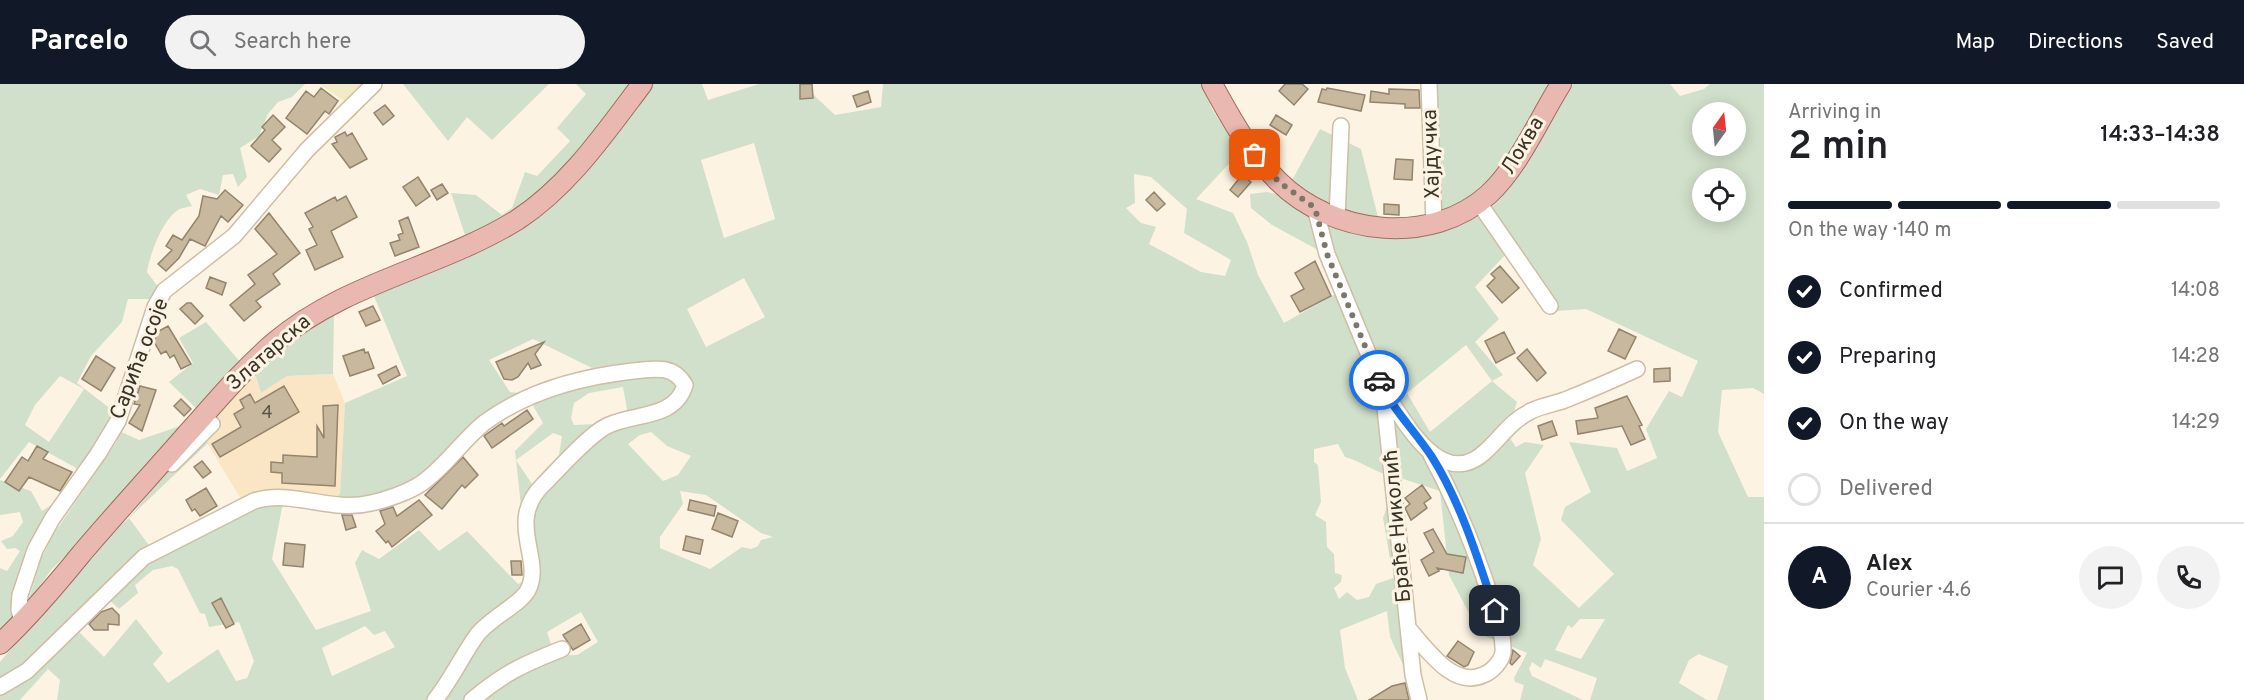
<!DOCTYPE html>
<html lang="en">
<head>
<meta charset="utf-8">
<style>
  body { margin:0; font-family:Overpass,sans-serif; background:#f2f2f2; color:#202124; height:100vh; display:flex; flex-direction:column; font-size:22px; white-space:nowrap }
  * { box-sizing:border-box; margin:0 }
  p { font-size:20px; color:#757577 }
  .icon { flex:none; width:33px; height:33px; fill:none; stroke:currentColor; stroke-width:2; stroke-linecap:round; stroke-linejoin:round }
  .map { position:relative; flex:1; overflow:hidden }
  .side { display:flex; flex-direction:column; background:#fff; width:480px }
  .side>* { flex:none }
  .needle { width:39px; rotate:15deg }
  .fabs { position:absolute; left:1692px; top:18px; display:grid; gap:12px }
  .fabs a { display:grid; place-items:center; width:54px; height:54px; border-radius:50%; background:#fff; box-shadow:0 3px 15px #0003; font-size:30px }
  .pin { position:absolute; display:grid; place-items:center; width:51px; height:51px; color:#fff; margin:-26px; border-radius:12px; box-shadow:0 3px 9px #0006 }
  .courier { position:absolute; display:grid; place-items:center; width:60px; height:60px; margin:-30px; border:4px solid #1a73e8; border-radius:50%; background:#fff; color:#222; box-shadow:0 2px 8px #0007 }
  .summary em { font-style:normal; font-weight:600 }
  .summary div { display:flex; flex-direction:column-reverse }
  .summary { display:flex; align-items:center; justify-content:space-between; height:102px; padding:0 24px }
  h1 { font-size:39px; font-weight:600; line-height:45px }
  .bar { display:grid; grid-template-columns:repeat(4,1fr); gap:9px 6px; align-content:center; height:72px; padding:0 24px }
  .bar i { height:8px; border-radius:4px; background:#e0e0e0 }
  .bar .active { background:#111827 }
  .bar p { grid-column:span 4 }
  .line { display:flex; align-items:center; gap:15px; padding:0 24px; border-top:2px solid #e0e0e0 }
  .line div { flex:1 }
  .round { display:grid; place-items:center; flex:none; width:63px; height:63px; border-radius:32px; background:#f2f2f2 }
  ol { padding:0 24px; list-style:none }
  li { display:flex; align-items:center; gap:18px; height:66px }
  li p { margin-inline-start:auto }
  li .icon { padding:6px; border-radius:50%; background:#111827; color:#fff; stroke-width:4 }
  li:last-child { color:#757577 }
  li i { width:33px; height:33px; border:3px solid #e0e0e0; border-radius:50% }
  header { display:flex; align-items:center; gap:36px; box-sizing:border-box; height:84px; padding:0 30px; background:#111827; color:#fff }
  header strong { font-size:28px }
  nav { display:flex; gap:33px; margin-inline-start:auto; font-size:21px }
  .search { width:420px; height:54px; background:#f2f2f2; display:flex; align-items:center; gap:15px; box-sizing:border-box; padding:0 21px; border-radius:33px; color:#757577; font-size:22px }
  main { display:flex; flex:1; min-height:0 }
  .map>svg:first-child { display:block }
</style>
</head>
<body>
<header>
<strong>Parcelo</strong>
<div class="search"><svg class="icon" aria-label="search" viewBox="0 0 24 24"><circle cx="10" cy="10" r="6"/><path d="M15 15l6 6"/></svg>Search here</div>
<nav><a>Map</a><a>Directions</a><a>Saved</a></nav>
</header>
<main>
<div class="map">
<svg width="1764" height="616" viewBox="0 0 1764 616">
  <rect width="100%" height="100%" fill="#fdf3e3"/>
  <path fill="#fae6c4" d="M255 289 261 309 287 292 333 290 345 319 340 410 334 414 242 417 200 347Z"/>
  <path fill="#d1e0ca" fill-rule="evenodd" d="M0 0H305L292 13 278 18 268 30 259 52 240 64 247 93 238 103 233 90 223 91 219 111 200 105 186 111 192 122C188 123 181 124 178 126 162 137 150 170 147 188L159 204 154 215H128L122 238 91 272 77 299 116 329 92 382 78 385 29 358 0 395ZM60 292 84 305 49 358 25 341 35 321Z
    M403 0H549L492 56 467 33 448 57Z
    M576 0H635L600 47 527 121 466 154 451 109 476 111 502 131 512 124 525 88 537 92 570 57 557 44 586 10Z
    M653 0H702L708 16 759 0H802L835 31 881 23 883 0H1202L1212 25 1240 68 1196 115 1233 129 1247 158 1258 191 1284 239 1337 209 1320 167 1272 141 1251 124 1250 110 1267 108 1281 111 1310 133 1396 151 1486 123 1573 0H1670L1680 12 1704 5 1710 0H1764V310L1753 304 1722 306 1718 348 1748 413H1764V616H1717L1728 582 1699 570 1689 576 1679 599 1707 616H1590L1597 594 1545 575 1541 584 1532 578 1529 585 1532 592 1583 616H1520L1524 601 1515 598 1514 594 1527 569 1480 550 1449 491 1440 407 1397 393 1405 479 1390 475 1383 434 1389 417 1388 391C1372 387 1361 377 1345 373L1338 360 1314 365V378L1318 381 1321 418 1315 431 1326 438 1327 463 1334 470 1335 489 1342 491 1341 498 1334 504 1339 515 1347 508 1357 516 1369 513 1376 500 1393 494 1408 508 1411 542 1405 585 1390 553 1387 527 1340 546 1345 584 1358 616H57L60 596 48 585 20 616H0V578L61 505 109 451 129 434 200 347 208 359 129 434 151 464 242 417 334 414 340 410 345 319 407 292 374 212 436 187 506 153 558 116ZM1702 28H1736V62H1702ZM754 59 775 135 724 154 701 76ZM1134 90 1151 93 1187 125 1184 149 1231 176 1225 192 1201 188 1149 160 1156 143 1141 139 1126 124 1135 119ZM1702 94H1736V128H1702ZM1508 168 1556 227 1586 225 1698 277 1682 313 1669 307 1646 345 1657 374 1627 387 1617 364 1569 358 1591 408 1565 423 1561 436 1614 490 1579 524 1533 481 1541 455 1525 389 1544 361 1525 358 1516 363 1507 350 1517 318 1492 297 1503 291 1475 258 1499 235 1475 203ZM744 194 765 233 706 263 687 225ZM533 255 592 284 539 299 527 310 510 308 489 276ZM1466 261 1492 297 1430 348 1407 309ZM623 303 628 331 597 340 574 341 571 334 574 319 589 309ZM527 311 543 339 515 367 529 495 518 500 467 447 439 467 419 446 379 475 362 466 355 479 371 527 316 546 272 475 283 419 373 424 417 395 443 371ZM651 348 667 362 691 372 678 391 663 397 628 360 640 351ZM553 349 562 352 559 371 563 377 534 403 516 376ZM680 407 706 411 761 449 773 453 761 456 758 462 751 465 742 463 710 485 660 464V453L683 420ZM172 482 178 485 200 529 205 530 209 543 239 538 254 577 247 594 236 597 218 565 168 599 153 580 163 569 136 535 104 573 69 538 101 508 119 525 138 509 135 501 153 486ZM581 528 598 558 577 571 555 572 547 548ZM1580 535H1605L1581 575 1555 566 1568 541 1572 544ZM365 542 374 551 385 547 395 563 332 592 322 564Z
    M1433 0H1555L1523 52 1484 106 1439 131Z
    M1320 45 1361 65 1378 133C1344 131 1319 116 1291 98Z
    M334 228 333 290 287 292 261 309 255 289 294 254Z
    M206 238 242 280 200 328 169 298 193 279 179 254Z
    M189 339 113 426 52 485 28 518 41 475 53 451 117 357 119 347 139 356Z
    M0 396 31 407 42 427 61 414 42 453 15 534 0 550V484L7 487 20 467 15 464 7 465 1 457 13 452 23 438 20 428 0 431Z"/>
  <path fill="#f4eac5" d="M319 0H365L346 18Z"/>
  <path fill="#c8b89e" stroke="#93846b" stroke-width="1.5" d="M800 0H812L813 14 800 15Z
    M1285 0H1302L1308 5 1294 21 1279 7Z
    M321 4 338 17 329 30 325 27 307 50 286 34 306 7 314 13Z
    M1327 4 1365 11 1361 27 1318 18 1322 5 1326 6Z
    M1389 5 1419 6 1420 24H1405V20L1370 18 1371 7 1389 10Z
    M868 7 871 18 857 23 853 12Z
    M385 21 394 32 383 41 374 29Z
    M273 31 285 43 272 56 281 65 269 78 251 62 265 46 262 43Z
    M1276 31 1292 41 1286 51 1270 41Z
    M345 48 347 52 352 49 367 75 350 84 332 60 337 58 335 53Z
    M1396 75 1413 76 1412 96 1394 95Z
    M1242 91 1251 98 1238 113 1230 106Z
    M418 93 430 112 416 122 403 103Z
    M442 100 448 109 437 116 431 106Z
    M225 106 243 121 228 138 221 132 205 162 190 155 179 174 166 187 158 180 172 166 166 162 173 151 182 156 199 132 203 112 217 115Z
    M1154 108 1165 120 1157 127 1146 116Z
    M346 112 357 133 331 147 343 173 315 186 306 166 317 161 309 145 313 143 305 129 335 113 337 117Z
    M1384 120 1399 121V131L1384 130Z
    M269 129 300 169 273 190 280 200 256 217 261 223 244 237 230 221 255 200 248 191 277 170 255 145Z
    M408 133 419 163 395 172 390 159 400 156 398 151 403 149 399 137Z
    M1315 177 1331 212 1300 228 1291 212 1304 205 1295 189Z
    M1500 182 1519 204 1502 219 1487 202 1495 194 1491 190Z
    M210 193 226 199 222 211 206 204Z
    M187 219H191L203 232 195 240 180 225Z
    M373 222 380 236 366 242 359 228Z
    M168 242 191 280 181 285 174 271 170 274 166 267 161 270 154 258 157 248Z
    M1619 245 1636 253 1625 275 1608 267Z
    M1504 248 1515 269 1496 279 1485 257Z
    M544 258 535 270 541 281 531 285 528 279 518 293 512 296 504 295 496 278Z
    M364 265 365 269 368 268 374 284 350 292 343 272Z
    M1527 265 1546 289 1537 297 1517 274Z
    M96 272 115 284 101 307 82 295Z
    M396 282 400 291 383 300 378 291Z
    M1670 284V297L1654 298V285Z
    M140 302 156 306 142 347 129 339 140 321 134 320Z
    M284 302 299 328 220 373 212 360 241 343 234 330 244 324 240 316 250 310 255 319Z
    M1627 312 1642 341 1639 342 1645 355 1631 361 1622 342 1578 350 1576 337 1598 334 1595 324Z
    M181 315 191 325 184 332 174 322Z
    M338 321 335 402 282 399V389L271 388V378L283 379V371L317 373V342L324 354 323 322Z
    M527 326 533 335 492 364 484 352 502 339 504 342Z
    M1552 337 1557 351 1542 356 1538 342Z
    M37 362 48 368 43 375 72 388 60 407 29 393 19 407 5 398 22 373 28 377Z
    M463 373 478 391 465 404 462 401 442 425 425 411Z
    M202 377 211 388 203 394 194 383Z
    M1422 401 1431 414 1424 419 1427 424 1411 436 1405 424 1410 420 1405 414Z
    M206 404 217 422 200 432 195 425 192 427 186 416Z
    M419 416 432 431 392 463 388 457 386 459 376 447 385 440 380 427 393 423 397 432Z
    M690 416 716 422 714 432 688 426Z
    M718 429 738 437 732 453 712 445Z
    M342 431H352L356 443 346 446Z
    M1433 445 1447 470 1466 473 1463 489 1437 484 1439 487 1429 492 1421 476 1434 468 1424 449Z
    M686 452 703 456 700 470 683 466Z
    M285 459 305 461 303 483 283 481Z
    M511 477H521L522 491H512Z
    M221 514 234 540 226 544 212 519Z
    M112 524 119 531V541L108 540V546H94L89 540 101 528Z
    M581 540 590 556 573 566 563 551Z
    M1458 557 1474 568 1468 581 1464 583 1447 572Z
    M1513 566 1520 572 1512 581 1510 579Z
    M1405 599 1409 616H1369L1392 602Z"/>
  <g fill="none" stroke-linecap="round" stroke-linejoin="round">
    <defs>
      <path id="minor" d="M1429 0 1434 140
        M1479 119 1550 222
        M1315 124 1327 170 1383 305 1413 591 1419 616
        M1337 133 1341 42
        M1386 310C1407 341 1443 409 1487 366 1502 352 1511 337 1531 327 1541 322 1554 320 1565 316 1590 306 1613 296 1637 285
        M172 380 212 340
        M23 539 19 526 20 511 35 466 52 435 98 370 118 337 155 223 164 207 234 152 307 66 374 0
        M1408 544C1426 564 1453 605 1483 591 1492 588 1502 577 1503 568 1504 550 1496 531 1491 514 1475 465 1456 417 1431 371
        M0 603 27 587 144 473 254 417C293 405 331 429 371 419 386 416 409 408 422 399 445 383 462 357 484 339 527 307 580 293 633 287 654 285 673 280 685 301 675 335 635 329 609 341 591 348 557 387 542 402 506 438 544 476 528 506 521 520 490 534 477 551 462 572 451 596 435 616
        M472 616C504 589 524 580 562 565"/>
      <path id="major" d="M1212 0C1231 35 1250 69 1278 97 1332 151 1431 163 1489 110 1519 82 1539 35 1561 0
        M0 560C30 532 56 501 82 469 116 429 152 390 187 350 215 319 242 286 275 258 346 198 439 184 517 136 569 102 605 49 642 0"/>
    </defs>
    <use href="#minor" stroke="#cebea4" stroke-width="18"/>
    <use href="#major" stroke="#a16b5e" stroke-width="22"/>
    <use href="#minor" stroke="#fff" stroke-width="15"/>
    <use href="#major" stroke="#e9b8b0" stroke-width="20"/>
  </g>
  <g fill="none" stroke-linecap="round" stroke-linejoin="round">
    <path stroke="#7d7669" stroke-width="6" stroke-dasharray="0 10.8" d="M1255 71 1279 98 1315 124 1327 170 1379 296"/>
    <path stroke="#1a73e8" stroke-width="8" d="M1379 296C1392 325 1415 347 1432 373 1461 419 1478 475 1495 527"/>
  </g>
  <g text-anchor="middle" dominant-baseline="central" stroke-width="6" stroke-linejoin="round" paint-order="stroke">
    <g font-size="18" fill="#5c5445">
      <text x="267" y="329">4</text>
    </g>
    <g font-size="21" fill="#383227" stroke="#fdf3e3">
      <text transform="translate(1523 62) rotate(-59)">Локва</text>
      <text transform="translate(1432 70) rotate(-92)">Хајдучка</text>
      <text transform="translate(269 269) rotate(-41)">Златарска</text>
      <text transform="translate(140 275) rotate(-69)">Сарића осоје</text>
      <text transform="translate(1398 442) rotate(-95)">Браће Николић</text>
    </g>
  </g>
</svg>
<div class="fabs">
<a><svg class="needle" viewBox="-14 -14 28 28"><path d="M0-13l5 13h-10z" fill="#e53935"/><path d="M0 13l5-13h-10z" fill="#757577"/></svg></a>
<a><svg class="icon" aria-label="locate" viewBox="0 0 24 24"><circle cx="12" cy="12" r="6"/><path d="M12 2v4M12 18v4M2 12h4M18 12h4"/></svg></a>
</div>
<div class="pin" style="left:1255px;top:71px;background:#ea580c"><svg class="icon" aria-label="bag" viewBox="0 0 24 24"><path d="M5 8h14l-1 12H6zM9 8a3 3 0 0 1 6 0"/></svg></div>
<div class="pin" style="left:1495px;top:527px;background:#1f2937"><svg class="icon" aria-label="home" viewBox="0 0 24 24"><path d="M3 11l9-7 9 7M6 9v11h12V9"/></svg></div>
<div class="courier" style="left:1379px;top:296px"><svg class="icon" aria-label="car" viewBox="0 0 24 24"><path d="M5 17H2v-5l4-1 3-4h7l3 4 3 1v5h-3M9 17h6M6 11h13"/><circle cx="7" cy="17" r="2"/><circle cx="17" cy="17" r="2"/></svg></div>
</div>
<section class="side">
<div class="summary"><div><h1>2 min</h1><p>Arriving in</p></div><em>14:33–14:38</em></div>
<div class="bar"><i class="active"></i><i class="active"></i><i class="active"></i><i></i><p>On the way · 140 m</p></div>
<ol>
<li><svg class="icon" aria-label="check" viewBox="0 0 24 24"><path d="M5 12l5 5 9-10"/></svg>Confirmed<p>14:08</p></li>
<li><svg class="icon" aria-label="check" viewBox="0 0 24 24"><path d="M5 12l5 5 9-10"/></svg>Preparing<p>14:28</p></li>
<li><svg class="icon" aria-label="check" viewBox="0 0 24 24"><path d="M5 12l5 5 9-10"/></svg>On the way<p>14:29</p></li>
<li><i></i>Delivered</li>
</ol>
<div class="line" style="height:108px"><b class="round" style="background:#111827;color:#fff">A</b><div><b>Alex</b><p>Courier · 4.6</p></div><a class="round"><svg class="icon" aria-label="chat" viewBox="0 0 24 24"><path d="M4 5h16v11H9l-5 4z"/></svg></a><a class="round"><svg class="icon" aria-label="phone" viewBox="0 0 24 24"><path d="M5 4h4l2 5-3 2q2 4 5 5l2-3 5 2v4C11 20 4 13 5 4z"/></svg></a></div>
</section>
</main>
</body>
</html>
